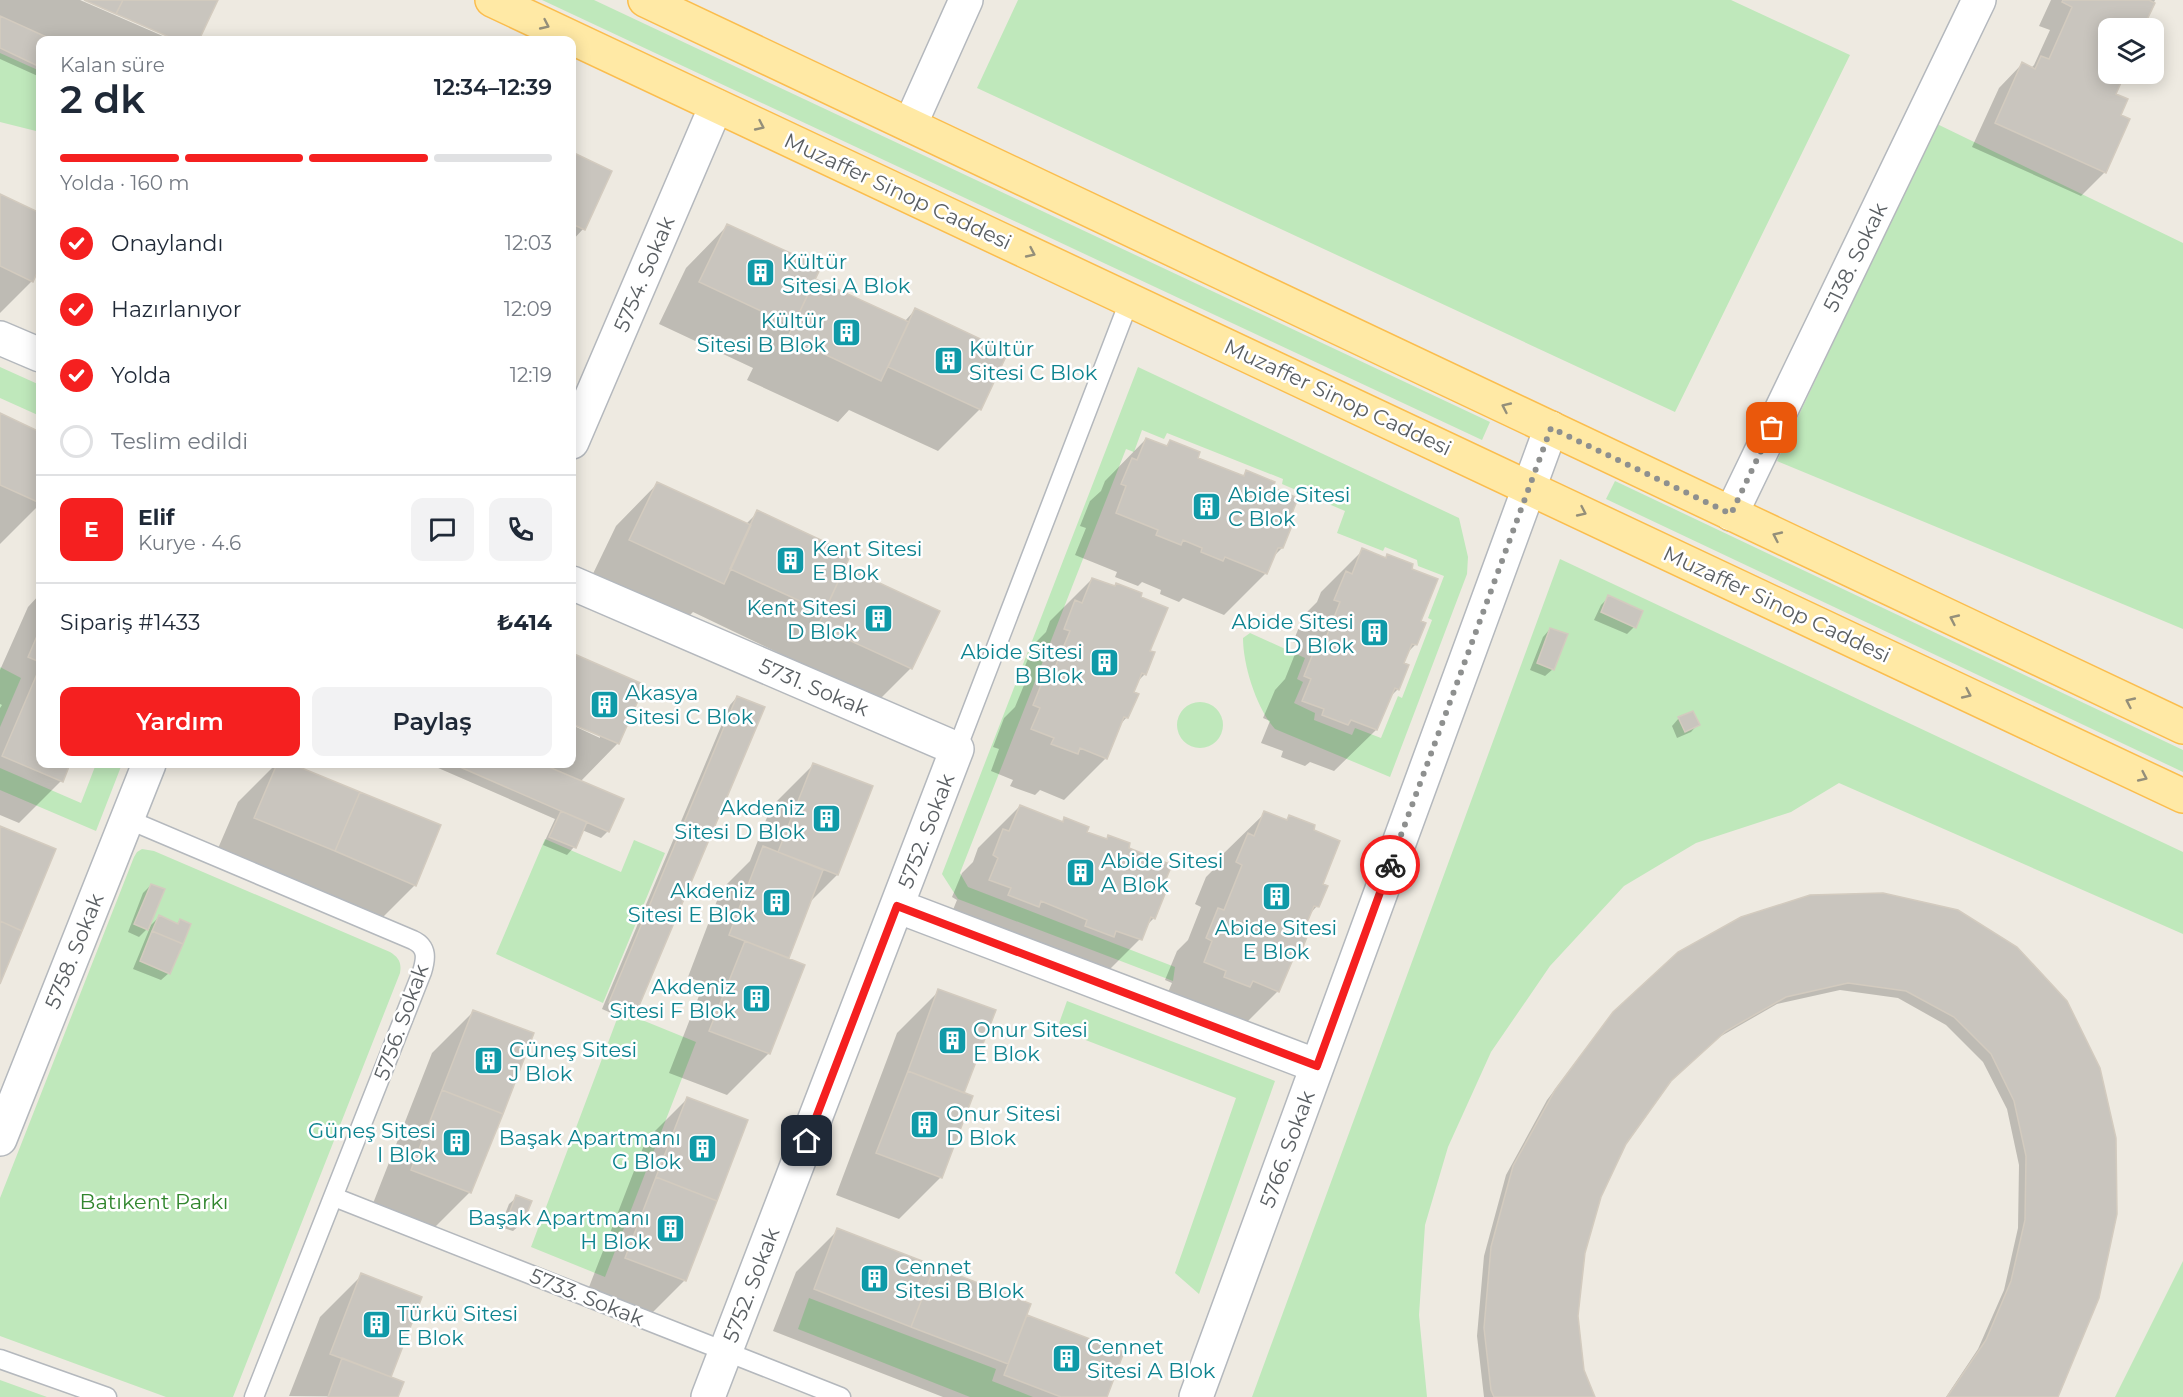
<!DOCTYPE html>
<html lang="tr">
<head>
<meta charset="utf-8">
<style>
  body { margin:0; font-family:Montserrat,sans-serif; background:#f2f2f3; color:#1f2937; height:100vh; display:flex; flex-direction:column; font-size:22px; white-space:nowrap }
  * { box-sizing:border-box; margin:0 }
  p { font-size:20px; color:#747a83 }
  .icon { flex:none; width:33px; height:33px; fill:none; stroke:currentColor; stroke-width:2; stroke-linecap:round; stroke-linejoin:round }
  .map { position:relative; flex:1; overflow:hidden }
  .drawer { position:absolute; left:36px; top:36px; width:540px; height:732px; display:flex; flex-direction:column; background:#fff; border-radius:12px; box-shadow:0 3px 15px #0003 }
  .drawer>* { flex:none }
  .fabs { position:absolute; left:2098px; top:18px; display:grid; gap:12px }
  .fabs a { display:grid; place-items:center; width:66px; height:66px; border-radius:12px; background:#fff; box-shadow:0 3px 15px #0003; font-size:30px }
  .pin { position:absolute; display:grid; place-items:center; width:51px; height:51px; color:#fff; margin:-26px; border-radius:12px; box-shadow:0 3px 9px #0006 }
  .courier { position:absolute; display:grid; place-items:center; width:60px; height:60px; margin:-30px; border:4px solid #f52020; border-radius:50%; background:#fff; color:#222; box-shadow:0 2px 8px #0007 }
  .summary em { font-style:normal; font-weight:600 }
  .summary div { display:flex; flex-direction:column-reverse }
  .summary { display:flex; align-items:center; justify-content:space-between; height:102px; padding:0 24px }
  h1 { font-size:39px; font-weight:600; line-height:45px }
  .bar { display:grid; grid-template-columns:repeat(4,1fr); gap:9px 6px; align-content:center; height:72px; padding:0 24px }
  .bar i { height:8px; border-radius:4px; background:#e0e1e3 }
  .bar .selected { background:#f52020 }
  .bar p { grid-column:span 4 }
  .line { display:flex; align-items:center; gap:15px; padding:0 24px; border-top:2px solid #e0e1e3 }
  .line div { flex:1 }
  .round { display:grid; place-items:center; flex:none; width:63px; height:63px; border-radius:12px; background:#f2f2f3 }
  ol { padding:0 24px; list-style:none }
  li { display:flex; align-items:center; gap:18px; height:66px }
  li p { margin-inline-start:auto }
  li .icon { padding:6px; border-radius:50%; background:#f52020; color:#fff; stroke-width:4 }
  li:last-child { color:#747a83 }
  li i { width:33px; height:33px; border:3px solid #e0e1e3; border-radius:50% }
  .action { display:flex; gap:12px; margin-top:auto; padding:12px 24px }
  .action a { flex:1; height:69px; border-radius:12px; background:#f52020; color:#fff; font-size:24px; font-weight:600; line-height:69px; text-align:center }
  .action a+a { background:#f2f2f3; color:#1f2937 }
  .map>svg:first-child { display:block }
</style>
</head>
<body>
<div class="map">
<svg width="2183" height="1397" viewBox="0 0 2183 1397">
  <rect width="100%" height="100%" fill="#eeeae1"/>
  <path fill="#bfe8bb" d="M542 0H594L1490 422 1482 440Z
    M1018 0H1731L1850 55 1675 412 977 88Z
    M0 53 40 71V132L0 122Z
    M1937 124 2183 243V629L1777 461Z
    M0 367 40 385V416L0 398Z
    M1138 367 1459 518 1468 557 1467 574 1390 777 1275 729C1257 709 1243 666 1243 638L1250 633 1305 658 1297 679 1303 682 1294 703 1315 713 1314 720 1352 735 1355 728 1381 738 1398 696 1402 698 1432 620 1428 618 1444 576 1418 566 1417 560 1385 547 1383 551 1337 533 1345 511 1282 484 1283 479 1167 433 1164 439 1142 430 1134 452 1126 449 960 873 968 887 1175 967 1173 981 958 899 942 874Z
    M1615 481 2183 750V772L1606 499Z
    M1560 559 2183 852V934L1839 783 1791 812 1696 843 1624 886 1550 966 1491 1052 1448 1147 1425 1225 1419 1315 1427 1397H1252Z
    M0 667 21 678 0 727Z
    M1177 725a23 23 0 1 1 46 0a23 23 0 1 1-46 0Z
    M96 764H122L96 831 0 790V768L81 803Z
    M545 839 621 872 634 840 665 853 603 1003 496 954Z
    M142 849 154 851 390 952C398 957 402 962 400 973L233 1397H166L0 1336V1198L134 857 137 852Z
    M1067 1001 1275 1081 1199 1294 1175 1273 1236 1098 1057 1029Z
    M620 1011 696 1042 605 1277 531 1247Z
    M2183 1261V1397H2115Z
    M809 1298 996 1369 992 1381 1033 1397H970L798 1329Z
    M0 1380 47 1397H0Z"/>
  <path fill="#0003" d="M0 0H80L172 40H40V77L0 59Z
    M2051 0H2155L2142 28H2109V74L2122 77 2114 95 2119 116 2128 120 2105 172 2081 196 1972 147 1999 88 2022 64 2031 68 2034 65 2050 30 2039 26Z
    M572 154 610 172 583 229 572 241Z
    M0 196 40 215V263L32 281 0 313Z
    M727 226 813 280 904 322 915 310 980 409 938 451 849 410 838 422 747 380 753 368 659 324 686 268Z
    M0 415 40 434V504L0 544Z
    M1146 439 1165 447 1171 442 1197 459 1241 477 1247 472 1271 489 1287 522 1282 548 1273 557 1266 573 1224 615 1183 598 1179 602 1160 594 1161 590 1142 582 1138 586 1115 577 1117 572 1075 555 1086 528 1080 526 1090 501 1101 491 1105 481Z
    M657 484 746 524 758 512 843 568 938 611 911 668 869 710 777 668 783 655 693 612 680 625 589 582 616 526Z
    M1363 550 1384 559 1387 555 1419 622 1415 645 1406 654 1402 664 1398 689 1389 698 1376 730 1334 771 1310 762 1305 766 1281 757 1283 751 1261 743 1270 721 1263 718 1275 690 1285 679 1299 644 1293 642 1304 615 1317 602 1321 592Z
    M1092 579 1148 651 1145 674 1136 683 1127 717 1119 726 1106 758 1064 800 1040 790 1035 795 1010 786 1013 780 991 771 999 749 993 747 1004 718 1015 707 1029 673 1023 671 1034 644 1046 632 1050 621Z
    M40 594V764H69L61 781 19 823 0 815V708L2 705 0 704V670L28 607Z
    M1609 597 1634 627 1627 634 1594 620 1601 605Z
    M1550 629 1553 669 1545 676 1530 670 1543 637Z
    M572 655 643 686 618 743 580 782 608 831 601 838 582 830 574 847 567 855 543 845 555 819 429 764H572V725L600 738V735L572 722Z
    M737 697 635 1012 627 1020 602 1009 730 705Z
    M1679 718 1698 724 1691 732 1677 738 1672 726Z
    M276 764H288L439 826 415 885 373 927 213 860 238 802Z
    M813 765 871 787 837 875 809 903 787 959 769 1053 727 1095 669 1073 704 983 688 977 721 890 750 861 771 807Z
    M1020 806 1061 823 1064 819 1085 833 1105 840 1109 837 1127 849 1159 892 1154 918 1145 927 1140 939 1098 981 948 922 957 900 952 897 962 873 973 862 978 848Z
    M1265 813 1286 821 1289 817 1321 885 1317 906 1309 915 1304 926 1300 951 1291 960 1278 991 1236 1033 1163 1004 1172 983 1165 980 1177 951 1188 940 1201 907 1195 904 1206 877 1219 864 1223 854Z
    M151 885 147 929 139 937 128 932 143 893Z
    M159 917 176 925 180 920 169 973 161 980 133 969 151 925Z
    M2016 948 2056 1397H1946L1978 1349 2004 1290 2018 1228 2019 1165 2007 1109 1983 1062 1946 1025 1898 998 1840 990 1777 1004 1716 1039 1669 1082 1625 1143 1600 1197 1584 1252 1577 1316 1583 1370 1593 1397H1484L1477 1336 1484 1256 1506 1175 1547 1100 1606 1022Z
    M939 991 963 1094 941 1177 899 1219 836 1195 897 1033Z
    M473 1012 470 1192 428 1234 370 1211 432 1053Z
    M688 1098 685 1280 643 1322 584 1300 646 1140Z
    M517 1197 521 1224 513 1231 500 1227 509 1204Z
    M838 1230 1025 1316 1122 1353 1105 1397H943L773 1331 796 1272Z
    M362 1275 389 1378 396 1397 289 1396 320 1317Z"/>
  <path fill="#c9c5be" stroke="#d3cbbf" stroke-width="1.5" d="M84 0H123L116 14Z
    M123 0H218L199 40H176L116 14Z
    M2063 0H2149L2155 3 2143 28H2109V74H2117L2124 76 2116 94 2128 99 2121 115 2130 119 2106 173 1995 123 2022 62 2035 69 2041 56 2049 59 2072 7 2062 2Z
    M0 16 53 40H40V67L0 48Z
    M572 152 612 171 585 230 572 224Z
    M0 194 40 213V266L33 282 0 266Z
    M727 224 821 267 793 326 699 282Z
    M815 279 909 322 881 381 788 337Z
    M915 308 1008 352 981 410 888 367Z
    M0 413 40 432V503L0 485Z
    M1146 438 1167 446 1170 440 1200 452 1198 458 1244 476 1246 470 1275 482 1273 488 1298 498 1289 521 1293 523 1283 548H1278L1267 574 1225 557 1223 561 1201 552 1202 548 1183 540 1181 545 1156 535 1158 530 1116 513 1126 486 1121 484 1132 458 1137 460Z
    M657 482 751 525 724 584 629 540Z
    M757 510 851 554 824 612 730 569Z
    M1362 548 1386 558 1387 554 1413 564 1412 569 1438 579 1421 621 1426 623 1417 645 1412 644 1404 663 1409 665 1399 690 1395 688 1377 730 1351 720 1348 725 1322 715 1324 709 1302 701 1311 679 1304 676 1316 646 1322 648 1340 602 1334 600 1346 571 1352 574Z
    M845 567 940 611 912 669 818 626Z
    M1092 578 1115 586 1116 583 1142 593 1141 597 1168 608 1150 651 1155 652 1146 675 1142 673 1134 692 1139 694 1128 718 1124 717 1107 759 1080 748 1078 754 1051 744 1054 738 1031 729 1040 708 1033 705 1045 675 1051 677 1070 631 1064 629 1075 600 1082 603Z
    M1608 595 1643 611 1636 628 1601 612Z
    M1550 628 1568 634 1554 670 1537 663Z
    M40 629V662L28 657Z
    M572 653 645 685 619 744 572 724Z
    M40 667V764H70L63 782 2 756Z
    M737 696 765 707 636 1013 609 1002Z
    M1693 711 1700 725 1685 732 1678 717Z
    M813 763 873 786 838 875 778 852Z
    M277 764H292L360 792 335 851 254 818Z
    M453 764H542L624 799 609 832Z
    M360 792 441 825 416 886 335 851Z
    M1020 805 1063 822 1064 817 1089 827 1087 832 1107 839 1108 835 1130 843 1129 848 1172 865 1161 891 1165 894 1155 919 1151 917 1142 940 1116 931 1114 937 1085 926 1087 920 1041 901 1039 907 1008 895 1011 888 989 880 998 858 993 855 1003 829 1009 831Z
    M561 811 587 822 576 848 549 837Z
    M1264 811 1287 820 1289 815 1315 825 1314 830 1340 841 1323 884 1328 886 1319 907 1314 906 1306 925 1311 927 1301 952 1297 950 1279 992 1253 981 1250 987 1224 977 1226 971 1204 962 1212 941 1206 938 1218 908 1224 910 1242 865 1236 862 1248 833 1254 836Z
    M0 826 56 849 22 931 0 921Z
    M763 846 823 870 789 958 729 935Z
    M151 884 165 889 148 930 134 924Z
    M1883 893 1958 910 2017 947 2067 1001 2100 1068 2116 1138 2117 1214 2099 1298 2058 1397H1947L1986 1340 2011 1281 2025 1220 2026 1156 2014 1101 1991 1054 1954 1017 1906 991 1848 983 1786 997 1726 1031 1671 1081 1626 1144 1601 1197 1585 1253 1578 1316 1584 1370 1595 1397H1494L1491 1390 1484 1328 1491 1247 1513 1166 1555 1090 1613 1012 1678 952 1741 917 1810 895Z
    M159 915 178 924 180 919 191 924 183 944 152 931Z
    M0 921 22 931 0 984Z
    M152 931 183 944 170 974 140 961Z
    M745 941 805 965 770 1054 709 1031Z
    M938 989 996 1010 964 1093 908 1071Z
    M473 1010 534 1033 503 1114 442 1090Z
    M908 1071 973 1096 942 1178 876 1153Z
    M442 1090 503 1114 471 1193 411 1170Z
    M687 1097 748 1120 717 1201 656 1177Z
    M656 1177 717 1201 686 1281 625 1258Z
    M516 1195 532 1201 522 1225 507 1219Z
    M837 1228 935 1266 911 1327 814 1289Z
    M935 1266 1031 1304 1008 1364 911 1327Z
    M361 1273 422 1297 391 1377 330 1354Z
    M1027 1315 1124 1352 1107 1397H1061L1004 1375Z
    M342 1358 404 1382 398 1397H328Z"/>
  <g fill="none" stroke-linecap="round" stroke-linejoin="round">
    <defs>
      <path id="service" d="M957 749 1130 299
        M127 819 413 940C428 947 426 959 422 972L254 1397
        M334 1197 841 1397
        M0 1359 107 1397"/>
      <path id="minor" d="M910 125 966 0
        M0 338 40 355
        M572 442 716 106
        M1731 514 1979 0
        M572 583 957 749 708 1397
        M897 906 1317 1066
        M0 1139 149 764
        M1196 1397 1551 428"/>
      <path id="primary" d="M492 0 2183 796
        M645 0 2183 727"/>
    </defs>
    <use href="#service" stroke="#b4b8bd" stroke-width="21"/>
    <use href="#minor" stroke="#b4b8bd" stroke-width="36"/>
    <use href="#primary" stroke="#fbbd4d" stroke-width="36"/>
    <use href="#service" stroke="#fff" stroke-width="18"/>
    <use href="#minor" stroke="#fff" stroke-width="33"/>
    <use href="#primary" stroke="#ffe9a5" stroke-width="33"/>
  </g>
  <defs><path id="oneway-chevron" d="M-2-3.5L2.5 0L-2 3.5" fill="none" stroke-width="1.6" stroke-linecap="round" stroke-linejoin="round" transform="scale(1.5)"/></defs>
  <g stroke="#948f7a">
    <use href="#oneway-chevron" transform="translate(545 25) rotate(25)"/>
    <use href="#oneway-chevron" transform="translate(760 126) rotate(25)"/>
    <use href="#oneway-chevron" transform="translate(1031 253) rotate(25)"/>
    <use href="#oneway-chevron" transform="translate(1506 407) rotate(-155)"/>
    <use href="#oneway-chevron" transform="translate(1582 512) rotate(25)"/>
    <use href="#oneway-chevron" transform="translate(1777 536) rotate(-155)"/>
    <use href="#oneway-chevron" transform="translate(1954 619) rotate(-155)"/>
    <use href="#oneway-chevron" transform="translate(1967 694) rotate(25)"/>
    <use href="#oneway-chevron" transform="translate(2130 702) rotate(-155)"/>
    <use href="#oneway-chevron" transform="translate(2143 777) rotate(25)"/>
  </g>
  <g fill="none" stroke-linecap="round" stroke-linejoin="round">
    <path stroke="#8e908f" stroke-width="6" stroke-dasharray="0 10.8" d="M1390 865 1551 428 1731 514 1772 428"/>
    <path stroke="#f52020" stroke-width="8" d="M807 1141 897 906 1317 1066 1390 865"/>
  </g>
  <defs>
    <symbol id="building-square" viewBox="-11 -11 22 22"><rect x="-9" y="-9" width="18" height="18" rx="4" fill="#0f9aa8" stroke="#fff"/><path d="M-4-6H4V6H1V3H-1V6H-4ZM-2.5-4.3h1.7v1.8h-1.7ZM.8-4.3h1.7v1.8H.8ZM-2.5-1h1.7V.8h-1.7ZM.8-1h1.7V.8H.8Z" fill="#fff"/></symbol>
  </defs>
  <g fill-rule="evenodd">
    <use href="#building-square" x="744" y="256" width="33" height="33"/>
    <use href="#building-square" x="830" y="316" width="33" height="33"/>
    <use href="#building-square" x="932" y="344" width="33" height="33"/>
    <use href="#building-square" x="1190" y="490" width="33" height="33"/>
    <use href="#building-square" x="774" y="544" width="33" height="33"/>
    <use href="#building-square" x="862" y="602" width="33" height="33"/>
    <use href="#building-square" x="1358" y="616" width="33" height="33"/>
    <use href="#building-square" x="1088" y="646" width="33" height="33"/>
    <use href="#building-square" x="588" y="688" width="33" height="33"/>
    <use href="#building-square" x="810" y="802" width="33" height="33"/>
    <use href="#building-square" x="1064" y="856" width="33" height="33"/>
    <use href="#building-square" x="1260" y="880" width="33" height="33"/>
    <use href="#building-square" x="760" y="886" width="33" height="33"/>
    <use href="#building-square" x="740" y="982" width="33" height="33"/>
    <use href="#building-square" x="936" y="1024" width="33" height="33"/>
    <use href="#building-square" x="472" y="1044" width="33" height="33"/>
    <use href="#building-square" x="908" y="1108" width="33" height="33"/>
    <use href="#building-square" x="440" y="1126" width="33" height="33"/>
    <use href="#building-square" x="686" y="1132" width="33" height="33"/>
    <use href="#building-square" x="654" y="1212" width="33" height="33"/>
    <use href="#building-square" x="858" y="1262" width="33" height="33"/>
    <use href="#building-square" x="360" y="1308" width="33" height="33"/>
    <use href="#building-square" x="1050" y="1342" width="33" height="33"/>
  </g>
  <g text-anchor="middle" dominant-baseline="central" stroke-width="5" stroke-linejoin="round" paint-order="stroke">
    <g font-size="21" fill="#5a5f63" stroke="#fff">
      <text transform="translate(898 191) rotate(25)">Muzaffer Sinop Caddesi</text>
      <text transform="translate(1855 257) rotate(-64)">5138. Sokak</text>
      <text transform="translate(644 274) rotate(-67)">5754. Sokak</text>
      <text transform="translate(1338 397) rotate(25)">Muzaffer Sinop Caddesi</text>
      <text transform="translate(1777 604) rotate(25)">Muzaffer Sinop Caddesi</text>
      <text transform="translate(814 687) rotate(23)">5731. Sokak</text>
      <text transform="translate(926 831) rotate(-69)">5752. Sokak</text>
      <text transform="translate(74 951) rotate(-68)">5758. Sokak</text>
      <text transform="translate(401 1022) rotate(-70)">5756. Sokak</text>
      <text transform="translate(1287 1149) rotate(-70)">5766. Sokak</text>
      <text transform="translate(751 1285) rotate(-69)">5752. Sokak</text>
      <text transform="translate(587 1297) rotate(22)">5733. Sokak</text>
    </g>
    <g font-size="21" fill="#0d838f" stroke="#fff" text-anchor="start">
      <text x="782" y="261">Kültür<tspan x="782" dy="24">Sitesi A Blok</tspan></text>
      <text x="826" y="320" text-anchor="end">Kültür<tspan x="826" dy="24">Sitesi B Blok</tspan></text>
      <text x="969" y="348">Kültür<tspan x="969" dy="24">Sitesi C Blok</tspan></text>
      <text x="1228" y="494">Abide Sitesi<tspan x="1228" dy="24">C Blok</tspan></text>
      <text x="812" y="548">Kent Sitesi<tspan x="812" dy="24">E Blok</tspan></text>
      <text x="857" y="607" text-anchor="end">Kent Sitesi<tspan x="857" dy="24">D Blok</tspan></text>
      <text x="1354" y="621" text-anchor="end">Abide Sitesi<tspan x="1354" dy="24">D Blok</tspan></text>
      <text x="1083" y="651" text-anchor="end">Abide Sitesi<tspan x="1083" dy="24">B Blok</tspan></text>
      <text x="625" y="692">Akasya<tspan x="625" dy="24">Sitesi C Blok</tspan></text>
      <text x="805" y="807" text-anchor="end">Akdeniz<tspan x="805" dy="24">Sitesi D Blok</tspan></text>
      <text x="1101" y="860">Abide Sitesi<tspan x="1101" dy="24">A Blok</tspan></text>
      <text x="755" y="890" text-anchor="end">Akdeniz<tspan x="755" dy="24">Sitesi E Blok</tspan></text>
      <text x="1276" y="927" text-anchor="middle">Abide Sitesi<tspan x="1276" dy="24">E Blok</tspan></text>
      <text x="736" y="986" text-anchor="end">Akdeniz<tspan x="736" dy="24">Sitesi F Blok</tspan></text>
      <text x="973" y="1029">Onur Sitesi<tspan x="973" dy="24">E Blok</tspan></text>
      <text x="509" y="1049">Güneş Sitesi<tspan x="509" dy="24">J Blok</tspan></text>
      <text x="946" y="1113">Onur Sitesi<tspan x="946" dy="24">D Blok</tspan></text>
      <text x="436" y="1130" text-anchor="end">Güneş Sitesi<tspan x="436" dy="24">I Blok</tspan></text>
      <text x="681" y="1137" text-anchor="end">Başak Apartmanı<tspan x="681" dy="24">G Blok</tspan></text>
      <text x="650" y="1217" text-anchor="end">Başak Apartmanı<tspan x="650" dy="24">H Blok</tspan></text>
      <text x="895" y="1266">Cennet<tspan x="895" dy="24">Sitesi B Blok</tspan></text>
      <text x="397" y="1313">Türkü Sitesi<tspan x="397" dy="24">E Blok</tspan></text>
      <text x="1087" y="1346">Cennet<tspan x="1087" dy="24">Sitesi A Blok</tspan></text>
    </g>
    <g font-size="21" fill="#31862e" stroke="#fff">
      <text x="154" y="1201">Batıkent Parkı</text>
    </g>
  </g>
</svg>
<div class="fabs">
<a><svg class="icon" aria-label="layers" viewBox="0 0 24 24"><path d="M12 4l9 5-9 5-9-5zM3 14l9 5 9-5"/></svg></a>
</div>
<div class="pin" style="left:1772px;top:428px;background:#ea580c"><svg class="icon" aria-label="bag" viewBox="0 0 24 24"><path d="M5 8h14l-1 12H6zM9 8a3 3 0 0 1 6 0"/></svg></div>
<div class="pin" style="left:807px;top:1141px;background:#1f2937"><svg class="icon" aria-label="home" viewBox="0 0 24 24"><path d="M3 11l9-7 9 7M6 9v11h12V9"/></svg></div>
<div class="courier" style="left:1390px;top:865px"><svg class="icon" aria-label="bike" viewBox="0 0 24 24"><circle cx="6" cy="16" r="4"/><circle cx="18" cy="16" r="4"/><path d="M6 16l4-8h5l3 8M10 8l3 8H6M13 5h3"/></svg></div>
<section class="drawer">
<div class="summary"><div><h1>2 dk</h1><p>Kalan süre</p></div><em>12:34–12:39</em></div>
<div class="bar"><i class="selected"></i><i class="selected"></i><i class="selected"></i><i></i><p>Yolda · 160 m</p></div>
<ol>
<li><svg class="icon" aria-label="check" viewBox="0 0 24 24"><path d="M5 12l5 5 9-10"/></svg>Onaylandı<p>12:03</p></li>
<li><svg class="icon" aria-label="check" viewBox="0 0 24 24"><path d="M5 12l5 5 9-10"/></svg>Hazırlanıyor<p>12:09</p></li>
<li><svg class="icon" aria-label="check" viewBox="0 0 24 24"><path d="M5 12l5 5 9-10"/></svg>Yolda<p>12:19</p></li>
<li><i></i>Teslim edildi</li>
</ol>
<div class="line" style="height:108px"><b class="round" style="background:#f52020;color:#fff">E</b><div><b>Elif</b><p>Kurye · 4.6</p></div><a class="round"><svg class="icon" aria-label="chat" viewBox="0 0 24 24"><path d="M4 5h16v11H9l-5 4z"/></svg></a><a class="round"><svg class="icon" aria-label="phone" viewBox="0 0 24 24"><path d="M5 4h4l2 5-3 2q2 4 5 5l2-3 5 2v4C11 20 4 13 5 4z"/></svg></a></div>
<div class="line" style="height:78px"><div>Sipariş #1433</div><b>₺414</b></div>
<div class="action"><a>Yardım</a><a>Paylaş</a></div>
</section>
</div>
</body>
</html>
